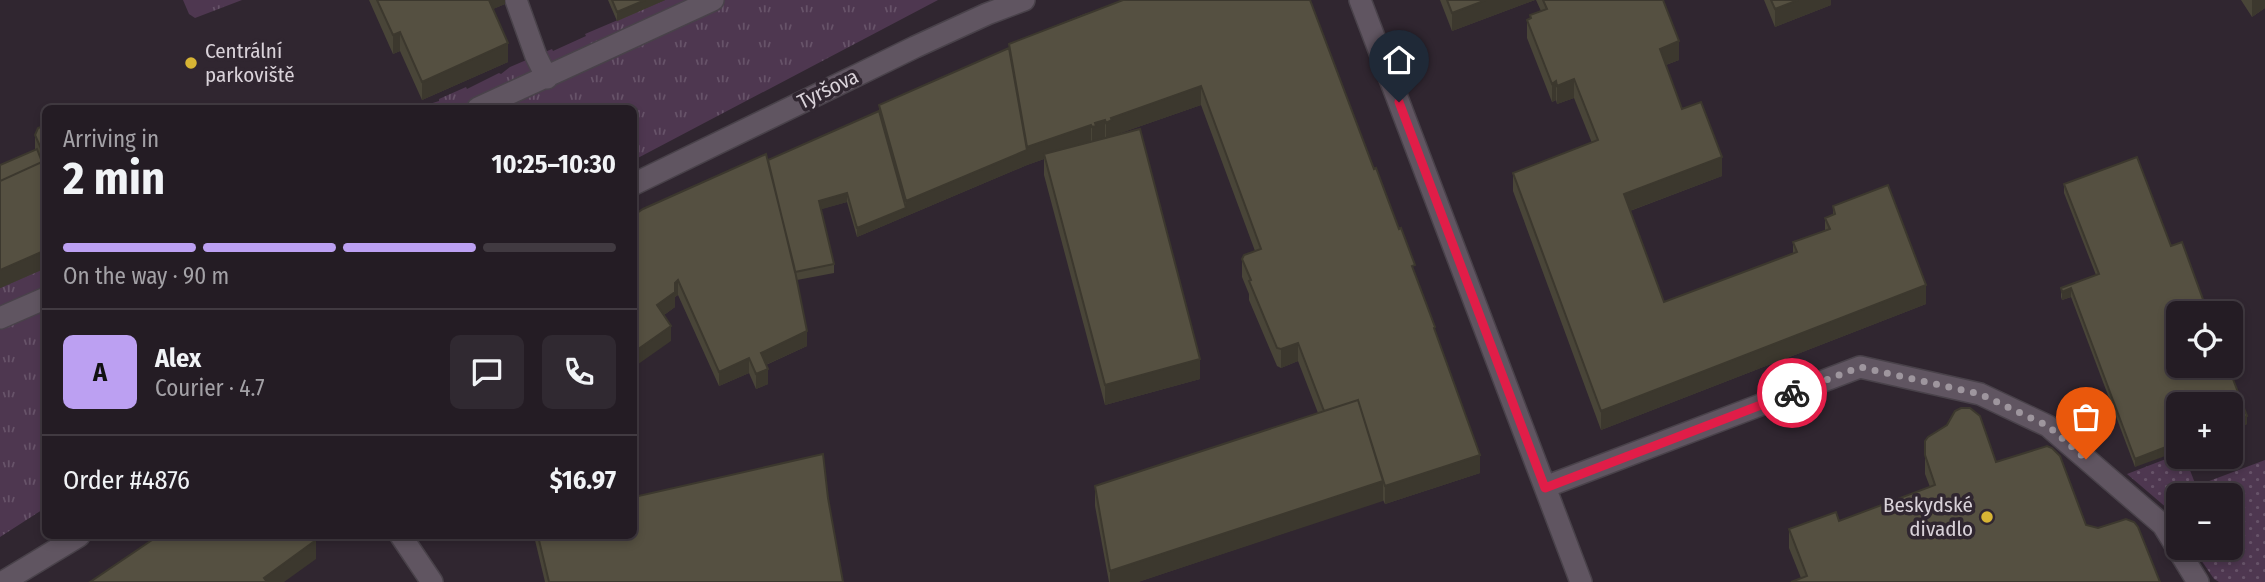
<!DOCTYPE html>
<html lang="en">
<head>
<meta charset="utf-8">
<style>
  body { margin:0; font-family:"Fira Sans Condensed",sans-serif; background:#302931; color:#f1f3f6; height:100vh; display:flex; flex-direction:column; font-size:26px; white-space:nowrap }
  * { box-sizing:border-box; margin:0 }
  p { font-size:23px; color:#a3a1a6 }
  .icon { flex:none; width:38px; height:38px; fill:none; stroke:currentColor; stroke-width:2; stroke-linecap:round; stroke-linejoin:round }
  .map { position:relative; flex:1; overflow:hidden }
  .drawer { position:absolute; left:42px; top:105px; width:595px; height:434px; display:flex; flex-direction:column; background:#241c24; border-radius:10px; box-shadow:0 4px 10px #0003,0 0 0 2px #413a41 }
  .drawer>* { flex:none }
  .fabs { position:absolute; left:2166px; top:301px; display:grid; gap:14px }
  .fabs a { display:grid; place-items:center; width:77px; height:77px; border-radius:10px; background:#241c24; box-shadow:0 4px 10px #0003,0 0 0 2px #413a41; font-size:35px }
  .pin { position:absolute; display:grid; place-items:center; width:60px; height:60px; color:#fff; margin:-72px -30px; border-radius:50% 50% 50% 0; rotate:-45deg; box-shadow:0 0 7px #0007 }
  .pin .icon { rotate:45deg }
  .courier { position:absolute; display:grid; place-items:center; width:70px; height:70px; margin:-35px; border:5px solid #e11d48; border-radius:50%; background:#fff; color:#222; box-shadow:0 2px 9px #0007 }
  .head em { font-style:normal; font-weight:700 }
  .head div { display:flex; flex-direction:column-reverse }
  .head { display:flex; align-items:center; justify-content:space-between; height:119px; padding:0 21px }
  h1 { font-size:46px; font-weight:700; line-height:52px }
  .bar { display:grid; grid-template-columns:repeat(4,1fr); gap:10px 7px; align-content:center; height:84px; padding:0 21px }
  .bar i { height:9px; border-radius:5px; background:#413a41 }
  .bar .active { background:#bca0f2 }
  .bar p { grid-column:span 4 }
  .line { display:flex; align-items:center; gap:18px; padding:0 21px; border-top:2px solid #413a41 }
  .line div { flex:1 }
  .round { display:grid; place-items:center; flex:none; width:74px; height:74px; border-radius:10px; background:#302931 }
  .map>svg:first-child { display:block }
</style>
</head>
<body>
<div class="map">
<svg width="2265" height="582" viewBox="0 0 2265 582">
  <defs>
    <pattern id="grass-tufts" width="24" height="20" patternUnits="userSpaceOnUse" patternTransform="scale(1.75)"><rect width="24" height="20" fill="#4e3750"/><path d="M3 7l-1-3M5 7V3M7 7l1-3M15 17l-1-3M17 17v-4M19 17l1-3" fill="none" stroke="#675369"/></pattern>
    <pattern id="park-dots" width="8" height="8" patternUnits="userSpaceOnUse" patternTransform="scale(1.75)"><rect width="8" height="8" fill="#4e3750"/><path d="M2 2h.1M6 6h.1" fill="none" stroke="#675369" stroke-width="1.8" stroke-linecap="round"/></pattern>
  </defs>
  <rect width="100%" height="100%" fill="#302630"/>
  <path fill="url(#grass-tufts)" d="M183 0H242L195 18 189 14Z
    M665 0H938L634 160V108H417L439 101V99L466 87 467 89 499 73 501 74 510 67 552 49 553 51 586 36 585 34Z
    M45 268V508L0 537V288Z"/>
  <path fill="url(#park-dots)" d="M2179 454V457H2185L2196 486 2265 460V582H2219L2214 579 2193 548H2231V495H2179V526L2168 509 2127 474Z"/>
  <g fill="none" stroke-linecap="round" stroke-linejoin="round">
    <defs>
      <path id="lane" d="M516 0 536 56 547 78
        M478 108 713 0
        M0 318 46 298"/>
      <path id="street" d="M1360 0 1581 582
        M634 184 915 47 987 14 1024 0
        M1545 487 1860 367 1980 394 2048 426 2163 525 2198 582
        M401 536 432 582
        M3 582 79 536"/>
    </defs>
    <use href="#lane" stroke="#49424a" stroke-width="24"/>
    <use href="#street" stroke="#49424a" stroke-width="24"/>
    <use href="#lane" stroke="#605561" stroke-width="21"/>
    <use href="#street" stroke="#605561" stroke-width="21"/>
  </g>
  <path fill="#494538" d="M369 0H505V4L493 9 508 62 422 100 400 51 393 54Z
    M608 0H665L617 21Z
    M1440 0H1535L1452 31Z
    M1536 0H1663L1679 60 1666 65 1682 109 1722 176 1630 211 1664 302 1793 253V242L1825 231V218L1833 214V206L1926 304 1601 430 1513 191V173L1592 143 1574 98 1557 104 1556 100 1552 102 1527 38V20L1530 19V15L1541 11Z
    M1764 0H1831V5L1775 27Z
    M2241 0H2265V8L2252 17Z
    M1087 13 1374 169 1415 274 1480 473 1385 504 1383 500 1138 582H1109L1095 506V486L1318 413 1298 361 1281 368 1277 366 1249 300V294L1242 277V259L1255 251 1201 105 1112 136 1200 379 1105 405 1044 175V159L1027 165 857 237 847 202 821 209 834 264V273L797 280 807 346 766 365 768 384 756 389 749 373 719 386 678 295 675 297V307L664 315 671 341 634 215 768 160 879 111V105L1009 48V44Z
    M46 125V268L0 288 35 150V135Z
    M2064 184 2171 246 2247 424 2231 431V404L2135 467 2071 297 2062 300 2061 297V288L2096 275 2064 193Z
    M1961 408H1970L1980 416 1996 462 2047 446 2052 448 2060 456 2086 525 2098 528 2126 519 2134 522 2138 527 2160 582H1791L1801 578 1789 548V529L1836 512 1839 521 1930 487 1925 474V441L1928 437 1947 425 1955 411Z
    M828 498 843 582H545L534 536H634Z"/>
  <path fill="#3c382e" d="M486 0H505V4L486 12Z
    M645 0H665L617 21V12Z
    M1486 0H1535L1452 31V13Z
    M1798 0H1831V5L1775 27V9Z
    M2252 0H2265V8L2252 17Z
    M400 32V51L393 54V35Z
    M1679 41V60L1660 67V49Z
    M508 43V62L422 100V82Z
    M1574 79V98L1557 104V86Z
    M1556 81V100L1552 102V84Z
    M1201 86V105L1112 136 1106 141V123L1111 118Z
    M1105 120V138L1092 146V127L1095 123Z
    M1091 125V143L1044 154V159L1027 165 857 237V228L906 208V201L1027 150V147Z
    M1722 157V176L1624 213V194Z
    M847 193V202L819 210V201Z
    M46 250V268L0 288V270Z
    M678 280V295L675 297V283Z
    M1926 285V304L1601 430V411Z
    M2071 288V297L2062 300V292Z
    M675 292V307L657 320V305Z
    M671 326V341L634 367V352Z
    M807 331V346L761 367V353Z
    M1298 343V361L1281 368V349Z
    M749 358V373L719 386V372Z
    M1200 359V379L1105 405V385Z
    M768 369V384L756 389V374Z
    M2247 416V424L2231 431V422Z
    M2179 442V451L2135 467V459Z
    M1480 455V473L1385 504V486Z
    M1383 481V501L1138 582H1110V571Z
    M316 540V559L284 582H264V578Z"/>
  <path fill="#555041" stroke="#3c382e" stroke-width="2" d="M377 0H489L508 43 422 82 400 32 393 35Z
    M612 0H645L617 12Z
    M1123 0H1310L1374 169 1376 168 1399 229 1401 228 1415 265 1412 266 1435 327 1434 328 1480 455 1385 486 1358 400 1324 411 1298 343 1281 349 1277 348 1249 281 1251 280 1242 259 1244 255 1261 249 1201 86 1111 118 1112 120 1106 123 1105 120 1095 123 1096 126 1092 127 1091 125 1027 147 1009 44Z
    M1447 0H1486L1452 13Z
    M1543 0H1663L1679 41 1660 49 1682 109 1701 102 1722 157 1624 194 1664 302 1797 252 1793 242 1830 229 1825 218 1835 214 1833 206 1888 185 1926 285 1601 411 1513 173 1598 140 1574 79 1557 86 1556 81 1552 84 1527 20 1531 18 1530 15 1547 9Z
    M1771 0H1798L1775 9Z
    M1009 48 1027 150 906 201 879 105Z
    M879 111 906 208 857 228 847 193 819 201 834 264 795 272 768 160Z
    M46 125V160L35 135 38 128Z
    M1140 129 1200 359 1105 385 1044 154Z
    M37 149 42 162 0 181V165Z
    M766 154 794 266 807 331 761 353 768 369 756 374 749 358 719 372 678 280 675 283V292L657 305 671 326 634 352V215L643 209Z
    M2137 157 2171 246 2182 242 2208 313H2179V366H2228L2247 416 2231 422V404H2179V442L2135 459 2071 288 2062 292 2061 288 2099 274 2064 184Z
    M46 160V250L0 270V181Z
    M1358 400 1383 481 1110 571 1095 486Z
    M1961 408H1970L1980 416 1996 462 2047 446 2052 448 2060 456 2086 525 2098 528 2126 519 2134 522 2138 527 2160 582H1791L1807 576 1789 529 1836 512 1839 521 1935 485 1925 455V441L1928 437 1947 425 1955 411Z
    M823 454 828 498 843 582H549L538 536H634V497Z
    M158 536H312L316 540 264 578 267 582H90Z"/>
  <g fill="none" stroke-linecap="round" stroke-linejoin="round">
    <path stroke="#9e969e" stroke-width="7" stroke-dasharray="0 12.6" d="M1792 393 1860 367 1980 394 2048 426 2086 459"/>
    <path stroke="#e11d48" stroke-width="9" d="M1399 102 1545 488 1792 393"/>
  </g>
  <g fill="#d7b434" stroke="#302630" stroke-width="2.5">
    <circle cx="191" cy="63" r="7"/>
    <circle cx="1987" cy="517" r="7"/>
  </g>
  <g text-anchor="middle" dominant-baseline="central" stroke-width="7" stroke-linejoin="round" paint-order="stroke">
    <g font-size="21" fill="#d9d2d9" stroke="#302630" text-anchor="start">
      <text x="205" y="51">Centrální<tspan x="205" dy="24">parkoviště</tspan></text>
      <text x="1973" y="505" text-anchor="end">Beskydské<tspan x="1973" dy="24">divadlo</tspan></text>
    </g>
    <g font-size="21" fill="#d9d2d9" stroke="#302630">
      <text transform="translate(828 89) rotate(-26)">Tyršova</text>
    </g>
  </g>
</svg>
<div class="fabs">
<a><svg class="icon" aria-label="locate" viewBox="0 0 24 24"><circle cx="12" cy="12" r="6"/><path d="M12 2v4M12 18v4M2 12h4M18 12h4"/></svg></a>
<a>+</a>
<a>−</a>
</div>
<div class="pin" style="left:2086px;top:459px;background:#ea580c"><svg class="icon" aria-label="bag" viewBox="0 0 24 24"><path d="M5 8h14l-1 12H6zM9 8a3 3 0 0 1 6 0"/></svg></div>
<div class="pin" style="left:1399px;top:102px;background:#1f2937"><svg class="icon" aria-label="home" viewBox="0 0 24 24"><path d="M3 11l9-7 9 7M6 9v11h12V9"/></svg></div>
<div class="courier" style="left:1792px;top:393px"><svg class="icon" aria-label="bike" viewBox="0 0 24 24"><circle cx="6" cy="16" r="4"/><circle cx="18" cy="16" r="4"/><path d="M6 16l4-8h5l3 8M10 8l3 8H6M13 5h3"/></svg></div>
<section class="drawer">
<div class="head"><div><h1>2 min</h1><p>Arriving in</p></div><em>10:25–10:30</em></div>
<div class="bar"><i class="active"></i><i class="active"></i><i class="active"></i><i></i><p>On the way · 90 m</p></div>
<div class="line" style="height:126px"><b class="round" style="background:#bca0f2;color:#111">A</b><div><b>Alex</b><p>Courier · 4.7</p></div><a class="round"><svg class="icon" aria-label="chat" viewBox="0 0 24 24"><path d="M4 5h16v11H9l-5 4z"/></svg></a><a class="round"><svg class="icon" aria-label="phone" viewBox="0 0 24 24"><path d="M5 4h4l2 5-3 2q2 4 5 5l2-3 5 2v4C11 20 4 13 5 4z"/></svg></a></div>
<div class="line" style="height:91px"><div>Order #4876</div><b>$16.97</b></div>
</section>
</div>
</body>
</html>
